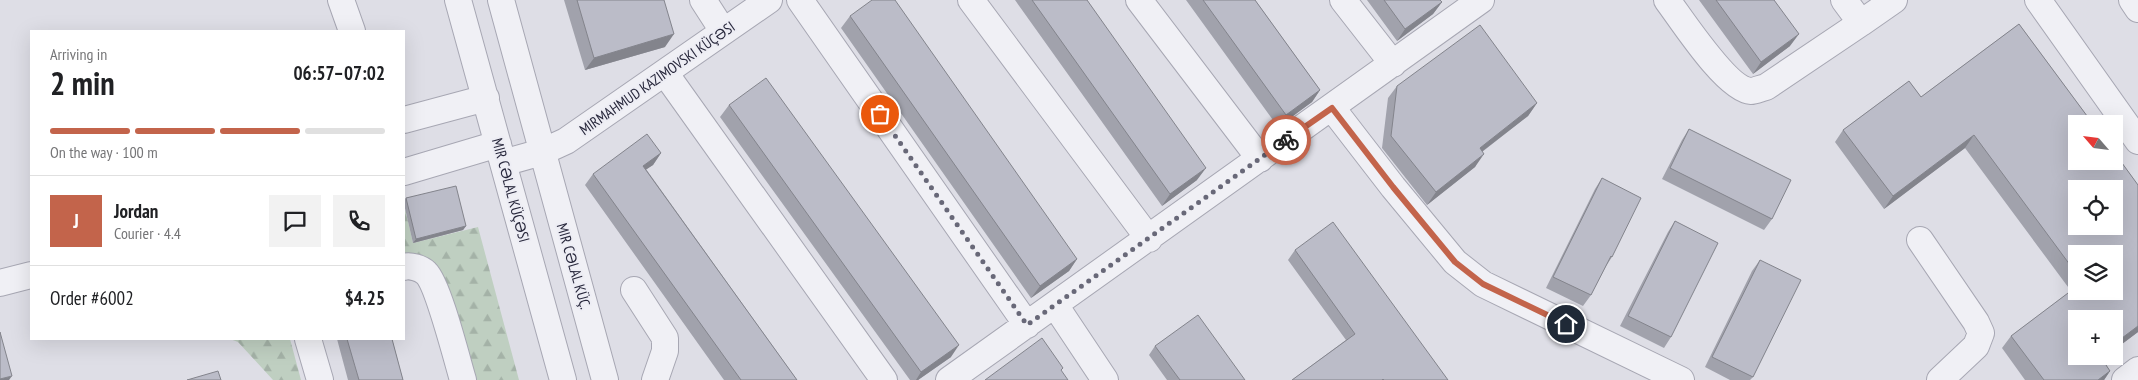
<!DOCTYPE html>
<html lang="en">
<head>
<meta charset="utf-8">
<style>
  body { margin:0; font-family:"PT Sans Narrow",sans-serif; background:#f2f2f2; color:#202124; height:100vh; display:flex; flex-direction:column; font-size:19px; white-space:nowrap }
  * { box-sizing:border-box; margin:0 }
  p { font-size:16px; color:#757577 }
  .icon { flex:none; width:28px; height:28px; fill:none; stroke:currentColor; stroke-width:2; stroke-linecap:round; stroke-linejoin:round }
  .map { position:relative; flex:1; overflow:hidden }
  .sheet { position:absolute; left:30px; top:30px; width:375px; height:310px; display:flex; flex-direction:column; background:#fff; border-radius:0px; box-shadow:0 5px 20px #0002 }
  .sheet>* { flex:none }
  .needle { width:32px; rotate:298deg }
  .controls { position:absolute; left:2068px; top:115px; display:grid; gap:10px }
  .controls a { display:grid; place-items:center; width:55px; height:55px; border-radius:0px; background:#fff; box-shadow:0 5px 20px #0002; font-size:25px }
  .pin { position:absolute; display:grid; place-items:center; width:42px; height:42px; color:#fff; margin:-21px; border:2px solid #fff; border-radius:50%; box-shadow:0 1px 5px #0007 }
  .courier { position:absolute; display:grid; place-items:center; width:50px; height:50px; margin:-25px; border:4px solid #c3644b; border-radius:50%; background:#fff; color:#222; box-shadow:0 1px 6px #0007 }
  .head em { font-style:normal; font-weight:700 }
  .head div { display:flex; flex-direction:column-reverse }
  .head { display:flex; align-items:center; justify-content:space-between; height:85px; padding:0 20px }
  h1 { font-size:32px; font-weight:700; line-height:38px }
  .bar { display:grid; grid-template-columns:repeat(4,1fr); gap:8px 5px; align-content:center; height:60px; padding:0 20px }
  .bar i { height:6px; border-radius:4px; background:#e0e0e0 }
  .bar .active { background:#c3644b }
  .bar p { grid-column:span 4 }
  .line { display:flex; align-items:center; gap:12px; padding:0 20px; border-top:1px solid #e0e0e0 }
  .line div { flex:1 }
  .round { display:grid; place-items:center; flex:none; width:52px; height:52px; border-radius:0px; background:#f2f2f2 }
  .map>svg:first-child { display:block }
</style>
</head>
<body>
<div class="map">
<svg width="2138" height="380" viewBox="0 0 2138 380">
  <defs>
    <pattern id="forest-firs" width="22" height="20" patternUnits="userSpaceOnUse" patternTransform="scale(1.25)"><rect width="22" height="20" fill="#bfcfc1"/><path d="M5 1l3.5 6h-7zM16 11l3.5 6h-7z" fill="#a4b2a7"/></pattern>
  </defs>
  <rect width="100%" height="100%" fill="#dedee6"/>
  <path fill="url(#forest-firs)" d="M404 204 413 243 478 227 519 380H452L422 279 404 280Z
    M230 339H290L301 380H273L238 342Z"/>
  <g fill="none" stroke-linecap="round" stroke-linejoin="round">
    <defs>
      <path id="minor" d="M341 0 352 31
        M458 0 563 380
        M501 0 605 380
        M703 0 723 31
        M800 0 1027 325
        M971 0 1149 239
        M1139 0 1260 159
        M1343 0 1393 64
        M1667 0C1682 20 1727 90 1751 91 1755 91 1761 88 1766 87L1861 23
        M1844 0 1861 23 1894 0
        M2038 0 2138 141
        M2132 0 2138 9
        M665 73 884 380
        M1332 108 1393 187 1455 262 1483 284 1681 380
        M404 120 486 98
        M503 163 542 152 566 141 769 0
        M404 172 498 144
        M1920 240 1976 322 1981 333 1976 346 1940 380
        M404 267C410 265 421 268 426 273 438 284 457 360 463 380
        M0 283 31 275
        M634 290 665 338V351L655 380
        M1055 305 1105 380
        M308 339 320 380
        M949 380 1481 0
        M2125 380 2138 370"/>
    </defs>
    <use href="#minor" stroke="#a7a7b3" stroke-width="28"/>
    <use href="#minor" stroke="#f0f0f5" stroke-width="26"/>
  </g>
  <path fill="#a1a2ac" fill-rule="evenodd" d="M564 0H664L665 47 585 70Z
    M1015 0H1087L1197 180 1162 206Z
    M1186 0H1255L1320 90 1312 102 1278 127Z
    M1367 0H1440L1442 2 1433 14 1397 41Z
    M1699 0H1774L1790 46 1753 74Z
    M850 16 1077 259 1069 271 1031 298 841 28Z
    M2019 24 2093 124H2076V161H2114V152L2138 185V332L2114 350V319H2076V356H2106L2102 359 2110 371 2104 380H2025L2002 348 2011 336 2071 291 1965 148 1884 209 1835 142 1843 130 1909 81 1921 97ZM2076 189H2114V226H2076ZM2076 254H2114V291H2076Z
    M1397 86 1537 103 1528 116 1482 152 1475 167 1427 205 1382 148 1388 98Z
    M729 105 951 357 918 380H910L720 117Z
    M1689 129 1772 219 1764 230 1662 179 1682 140Z
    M661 153 653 165 646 169 797 380H724L585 185 593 174Z
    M1602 178 1612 257 1606 266 1591 295 1583 306 1546 288 1595 189Z
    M406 198 466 226 463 230 413 243 404 204V201Z
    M1675 221 1671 337 1664 348 1620 326 1668 232Z
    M1295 250 1448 380H1292L1346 340 1288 260Z
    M1760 260 1753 377 1750 380H1730L1705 367 1752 271Z
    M337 339H392L403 380H348Z
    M1155 346 1245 380H1167L1149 355Z"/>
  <path fill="#83848c" d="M1442 2 1433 14 1397 41 1405 29Z
    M674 34 665 47 585 70 594 58Z
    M1799 34 1790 46 1753 74 1761 62Z
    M1320 90 1312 102 1278 127 1286 115Z
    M1537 103 1528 116 1471 160 1480 148Z
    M1974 135 1965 148 1884 209 1893 196Z
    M661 153 653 165 635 177 643 166Z
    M1484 154 1475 167 1427 205 1436 192Z
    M1206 168 1197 180 1162 206 1170 194Z
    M466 226 463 230 413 243 416 239Z
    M1077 259 1069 271 1031 298 1040 286Z
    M2138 326V332L2114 350V344Z
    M959 345 951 357 918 380H916L921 372Z
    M2098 356H2106L2090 368Z
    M2110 371 2104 380H2098Z
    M12 376 9 380H0V379Z"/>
  <path fill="#bbbcc8" stroke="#83848c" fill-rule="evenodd" d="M577 0H664L674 34 594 58Z
    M872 0H895L1077 259 1040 286 850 16Z
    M1032 0H1087L1206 168 1170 194Z
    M1203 0H1255L1320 90 1286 115Z
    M1384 0H1440L1442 2 1405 29Z
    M1716 0H1774L1799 34 1761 62Z
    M2019 24 2093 124H2076V161H2114V152L2138 185V326L2114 344V319H2076V356H2100L2110 371 2098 380H2044L2011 336 2076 287V291H2114V254H2076V273L1974 135 1893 196 1843 130 1909 81 1921 97ZM2076 189H2114V226H2076Z
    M1480 25 1537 103 1480 148 1484 154 1436 192 1391 136 1397 86Z
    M766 78 959 345 921 372 729 105Z
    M1689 129 1791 180 1772 219 1670 168Z
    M647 134 661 153 643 166 797 380H741L593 174Z
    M1602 178 1641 198 1612 257 1611 256 1591 295 1553 277Z
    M456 186 466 226 416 239 406 198Z
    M1675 221 1718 243 1671 337 1628 316Z
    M1333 222 1448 380H1384L1383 379 1382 380H1292L1355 334 1295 250Z
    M1760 260 1801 280 1753 377 1712 357Z
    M1198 315 1245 380H1180L1155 346Z
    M0 332 12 376 0 379Z
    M1042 338 1063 368 1061 370 1068 380H985Z
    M347 339H392L403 380H359Z
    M218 371 221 380H187Z"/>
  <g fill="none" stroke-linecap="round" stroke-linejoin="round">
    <path stroke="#686878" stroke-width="5" stroke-dasharray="0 9" d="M880 114 1027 325 1286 140"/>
    <path stroke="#c3644b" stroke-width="6" d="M1286 140 1332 108 1393 187 1455 262 1483 284 1566 324"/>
  </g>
  <g text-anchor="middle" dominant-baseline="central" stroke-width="4" stroke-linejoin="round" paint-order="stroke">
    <g font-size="15" fill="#28283c" stroke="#ededf4">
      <text transform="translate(657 78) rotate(-35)">MIRMAHMUD KAZIMOVSKI KÜÇƏSI</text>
      <text transform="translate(511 190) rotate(75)">MIR CƏLAL KÜÇƏSI</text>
      <text transform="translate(574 266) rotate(74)">MIR CƏLAL KÜÇ.</text>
    </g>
  </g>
</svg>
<div class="controls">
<a><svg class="needle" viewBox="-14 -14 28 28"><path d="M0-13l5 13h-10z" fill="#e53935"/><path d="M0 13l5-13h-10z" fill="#757577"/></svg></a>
<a><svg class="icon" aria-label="locate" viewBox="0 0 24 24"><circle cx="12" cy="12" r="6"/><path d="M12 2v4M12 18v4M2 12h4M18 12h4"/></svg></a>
<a><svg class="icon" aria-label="layers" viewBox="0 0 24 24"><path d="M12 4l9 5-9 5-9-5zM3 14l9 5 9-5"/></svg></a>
<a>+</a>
</div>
<div class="pin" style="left:880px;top:114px;background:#ea580c"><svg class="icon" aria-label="bag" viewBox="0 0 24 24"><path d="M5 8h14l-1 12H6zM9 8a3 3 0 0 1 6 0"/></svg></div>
<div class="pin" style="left:1566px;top:324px;background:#1f2937"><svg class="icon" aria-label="home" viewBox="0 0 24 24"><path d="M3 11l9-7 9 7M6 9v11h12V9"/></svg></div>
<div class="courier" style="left:1286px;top:140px"><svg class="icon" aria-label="bike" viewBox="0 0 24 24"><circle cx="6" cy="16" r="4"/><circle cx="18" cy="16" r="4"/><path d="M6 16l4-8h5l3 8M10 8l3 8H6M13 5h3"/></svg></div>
<section class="sheet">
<div class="head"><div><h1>2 min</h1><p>Arriving in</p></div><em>06:57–07:02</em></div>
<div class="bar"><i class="active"></i><i class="active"></i><i class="active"></i><i></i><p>On the way · 100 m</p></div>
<div class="line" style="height:90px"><b class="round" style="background:#c3644b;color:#fff">J</b><div><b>Jordan</b><p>Courier · 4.4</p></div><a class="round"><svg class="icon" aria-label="chat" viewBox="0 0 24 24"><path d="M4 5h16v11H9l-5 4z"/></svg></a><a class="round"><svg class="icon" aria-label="phone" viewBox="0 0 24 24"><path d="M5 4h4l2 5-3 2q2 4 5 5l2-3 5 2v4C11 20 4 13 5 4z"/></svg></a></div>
<div class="line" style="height:65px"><div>Order #6002</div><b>$4.25</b></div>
</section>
</div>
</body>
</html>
